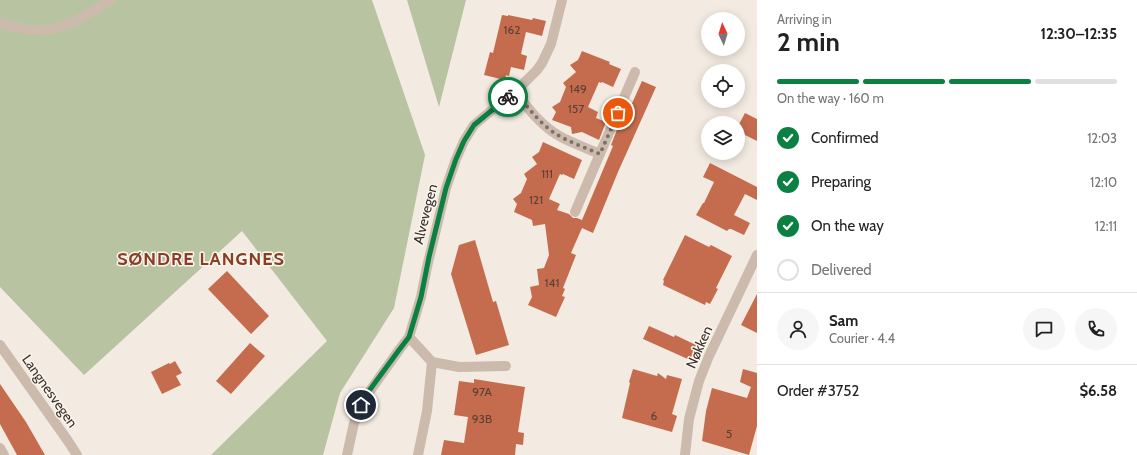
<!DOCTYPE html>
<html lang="en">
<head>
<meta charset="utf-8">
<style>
  body { margin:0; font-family:Cabin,sans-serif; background:#f6f6f6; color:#222; height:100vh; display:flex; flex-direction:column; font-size:15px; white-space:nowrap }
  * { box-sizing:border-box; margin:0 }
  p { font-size:13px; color:#767676 }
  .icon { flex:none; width:22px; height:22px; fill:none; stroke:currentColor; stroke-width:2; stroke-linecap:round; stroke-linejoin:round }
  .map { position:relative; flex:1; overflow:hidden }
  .drawer { display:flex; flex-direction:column; background:#fff; width:380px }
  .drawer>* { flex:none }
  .needle { width:26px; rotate:356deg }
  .buttons { position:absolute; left:701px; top:12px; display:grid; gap:8px }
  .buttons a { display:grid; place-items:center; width:44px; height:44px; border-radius:50%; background:#fff; box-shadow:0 2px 10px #0003; font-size:20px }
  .pin { position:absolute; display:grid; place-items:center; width:34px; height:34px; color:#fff; margin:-17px; border:2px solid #fff; border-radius:50%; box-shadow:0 1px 4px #0007 }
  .courier { position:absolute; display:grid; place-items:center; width:40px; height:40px; margin:-20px; border:3px solid #0b8043; border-radius:50%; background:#fff; color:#222; box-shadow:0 1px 5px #0007 }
  .head em { font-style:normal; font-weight:700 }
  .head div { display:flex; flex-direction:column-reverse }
  .head { display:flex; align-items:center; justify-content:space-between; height:68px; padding:0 20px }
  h1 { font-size:26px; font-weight:700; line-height:30px }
  .bar { display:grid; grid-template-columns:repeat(4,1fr); gap:6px 4px; align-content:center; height:48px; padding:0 20px }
  .bar i { height:5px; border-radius:3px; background:#e0e0e0 }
  .bar .active { background:#0b8043 }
  .bar p { grid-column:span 4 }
  .line { display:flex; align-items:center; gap:10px; padding:0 20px; border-top:1px solid #e0e0e0 }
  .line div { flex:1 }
  .round { display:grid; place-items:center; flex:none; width:42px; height:42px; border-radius:21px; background:#f6f6f6 }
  ol { padding:0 20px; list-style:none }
  li { display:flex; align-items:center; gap:12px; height:44px }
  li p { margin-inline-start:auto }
  li .icon { padding:4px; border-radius:50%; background:#0b8043; color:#fff; stroke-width:4 }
  li:last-child { color:#767676 }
  li i { width:22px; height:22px; border:2px solid #e0e0e0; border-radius:50% }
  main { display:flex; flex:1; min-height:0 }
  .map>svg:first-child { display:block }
</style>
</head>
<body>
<main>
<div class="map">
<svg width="757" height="455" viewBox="0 0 757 455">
  <rect width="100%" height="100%" fill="#f3ebe1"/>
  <path fill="#b7c3a1" d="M0 0H372L425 155 394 308 340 393 323 455H211L327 341 242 231 84 375 0 287Z
    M407 0H466L439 107Z"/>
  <path fill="#c56c4e" d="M502 15 508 16V15L532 20 533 18 546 21 542 36 526 32 521 54 527 56 524 70 511 67 509 76 506 75 505 80 484 75 490 52 493 53Z
    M582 51 610 62 609 64 621 69 613 87 602 82 601 83 599 82 588 107 598 112 596 118 606 122 599 140 582 132 572 134 571 127 552 120 556 112 552 107 560 102 566 87 563 83 576 72 570 65 578 60Z
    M642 81 656 87 618 172 593 233 582 228 571 253 576 255 563 288 565 289 562 296 565 297 556 317 528 305 532 297 530 287 539 285 537 269 544 268 549 255 545 224 533 226 532 220 514 212 517 204 513 199 521 193 527 179 524 174 537 164 532 157 539 152 543 142 582 160 574 179 563 174 562 175 560 174 549 199 560 204 557 210 569 214 573 218H577L582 220 613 146 611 145 618 127 621 128Z
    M745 113 757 119V141L739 132 742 128 738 126Z
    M710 163 757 187V200L745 194 734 215 750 223 744 235 731 229H729L727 231 696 215 703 203H704L714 182 703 177Z
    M685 235 709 247 711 245 732 256 716 288 718 289 710 304 706 302 705 305 663 285 664 281 663 280Z
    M475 240 493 302 496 301 509 345 476 355 451 274 459 245Z
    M227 271 269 316 251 334 208 289Z
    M757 294V333L741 325Z
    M649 326 674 337 675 335 696 345 690 360 643 339Z
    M250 343 265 356 231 394 216 381Z
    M175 361 182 373 176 376 181 385 162 394 151 372 169 363 170 364Z
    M633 369 657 376 658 373 666 379 667 375 682 379 672 414 677 416 672 432 622 418 630 383 629 382Z
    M743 369 757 373V426L749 455 702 441 706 411 712 388 747 398 751 387 740 382Z
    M474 379 525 387 518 432 524 433 523 445 516 444 515 455H441L444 440 464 443 468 417 454 415 459 381 474 383Z
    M0 384 26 422 45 455H17L0 424Z"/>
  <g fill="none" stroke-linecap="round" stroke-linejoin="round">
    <path stroke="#ccbbad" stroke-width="10" d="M0 23C11 26 22 29 34 30 62 32 88 14 111 0
      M515 91C528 109 543 128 563 138 575 144 588 149 600 154
      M575 212 635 72
      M409 337 432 362 459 367 506 366
      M0 345 68 441 77 455
      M0 448 4 455
      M347 455 354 423 361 405 367 395 399 350 409 337 421 297 427 267 446 188 456 159 464 141 474 125 522 85 537 70 542 63 551 44 562 0
      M418 455 427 411 432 362
      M685 455 689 419 699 381 709 356 757 255"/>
  </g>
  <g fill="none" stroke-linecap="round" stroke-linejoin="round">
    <path stroke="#7b716b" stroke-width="4" stroke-dasharray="0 7.2" d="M508 97 515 91C529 109 543 128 563 138 575 144 588 149 600 154L618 113"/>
    <path stroke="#0b8043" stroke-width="5" d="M361 405 366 395 399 350 409 337 421 297 429 257 446 188 456 159 464 141 474 125 508 97"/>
  </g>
  <g text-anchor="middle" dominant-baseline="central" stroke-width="3" stroke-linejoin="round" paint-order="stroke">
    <g font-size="12" fill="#5d3f34">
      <text x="512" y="29">162</text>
      <text x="578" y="88">149</text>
      <text x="576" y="108">157</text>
      <text x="547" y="173">111</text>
      <text x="536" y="199">121</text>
      <text x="552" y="282">141</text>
      <text x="482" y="391">97A</text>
      <text x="654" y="415">6</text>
      <text x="482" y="418">93B</text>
      <text x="729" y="433">5</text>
    </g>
    <g font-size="14" fill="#3a302b" stroke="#fbf5ee">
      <text transform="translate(425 214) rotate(-76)">Alvevegen</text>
      <text transform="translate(699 347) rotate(-66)">Nøkken</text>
      <text transform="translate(50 391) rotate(55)">Langnesvegen</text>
    </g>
    <g font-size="18" font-weight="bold" letter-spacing="1" fill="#893e24" stroke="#fbf5ee">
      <text x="201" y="259">SØNDRE LANGNES</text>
    </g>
  </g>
</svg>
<div class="buttons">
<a><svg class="needle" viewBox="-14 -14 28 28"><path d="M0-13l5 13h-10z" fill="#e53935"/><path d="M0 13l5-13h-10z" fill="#767676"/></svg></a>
<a><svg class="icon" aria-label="locate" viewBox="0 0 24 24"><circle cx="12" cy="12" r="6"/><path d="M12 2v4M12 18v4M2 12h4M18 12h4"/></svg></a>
<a><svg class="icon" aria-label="layers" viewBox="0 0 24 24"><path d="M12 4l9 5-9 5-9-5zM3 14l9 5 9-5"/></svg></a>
</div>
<div class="pin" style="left:618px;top:113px;background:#ea580c"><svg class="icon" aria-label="bag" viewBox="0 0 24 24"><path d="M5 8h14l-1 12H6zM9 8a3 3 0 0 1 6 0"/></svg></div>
<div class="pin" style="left:361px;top:405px;background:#1f2937"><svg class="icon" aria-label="home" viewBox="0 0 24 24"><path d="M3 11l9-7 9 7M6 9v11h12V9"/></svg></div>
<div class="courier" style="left:508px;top:97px"><svg class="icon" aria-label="bike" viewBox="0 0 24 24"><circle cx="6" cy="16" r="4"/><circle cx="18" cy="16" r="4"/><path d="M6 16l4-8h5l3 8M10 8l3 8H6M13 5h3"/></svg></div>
</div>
<section class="drawer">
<div class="head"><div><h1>2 min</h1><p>Arriving in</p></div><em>12:30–12:35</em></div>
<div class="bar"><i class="active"></i><i class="active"></i><i class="active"></i><i></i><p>On the way · 160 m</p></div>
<ol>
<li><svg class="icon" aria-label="check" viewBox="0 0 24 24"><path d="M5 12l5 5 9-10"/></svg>Confirmed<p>12:03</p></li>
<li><svg class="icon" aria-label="check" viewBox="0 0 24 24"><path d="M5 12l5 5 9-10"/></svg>Preparing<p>12:10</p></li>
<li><svg class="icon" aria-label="check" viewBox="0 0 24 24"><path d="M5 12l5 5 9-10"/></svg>On the way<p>12:11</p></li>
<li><i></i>Delivered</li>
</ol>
<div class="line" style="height:72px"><a class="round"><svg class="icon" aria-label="person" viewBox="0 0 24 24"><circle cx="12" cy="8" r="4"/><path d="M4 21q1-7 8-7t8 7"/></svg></a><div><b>Sam</b><p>Courier · 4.4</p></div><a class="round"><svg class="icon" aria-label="chat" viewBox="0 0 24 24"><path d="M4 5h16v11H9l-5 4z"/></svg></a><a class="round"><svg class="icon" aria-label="phone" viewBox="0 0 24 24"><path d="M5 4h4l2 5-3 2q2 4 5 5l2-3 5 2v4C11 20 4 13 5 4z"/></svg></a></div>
<div class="line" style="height:52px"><div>Order #3752</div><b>$6.58</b></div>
</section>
</main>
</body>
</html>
